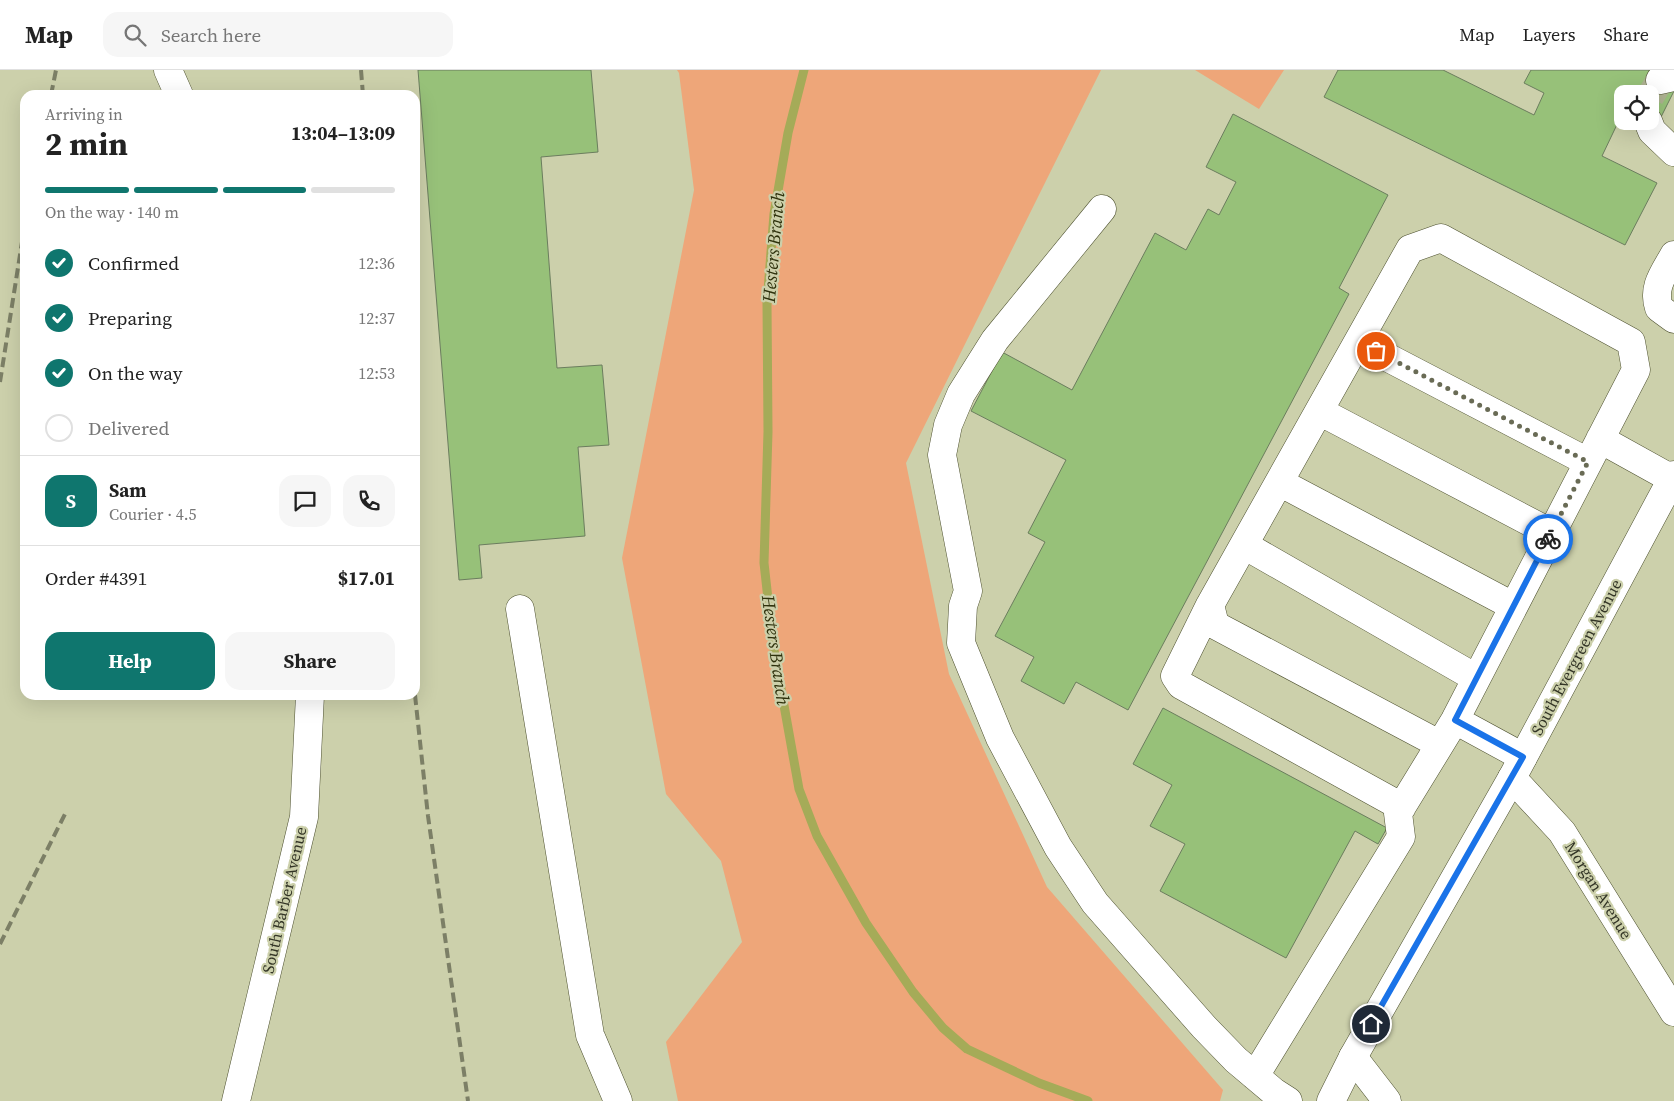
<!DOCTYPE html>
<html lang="en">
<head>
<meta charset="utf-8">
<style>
  body { margin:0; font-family:"Source Serif 4",serif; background:#f6f6f6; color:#222; height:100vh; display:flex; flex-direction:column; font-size:19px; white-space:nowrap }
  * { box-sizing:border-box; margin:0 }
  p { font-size:16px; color:#767676 }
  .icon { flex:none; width:28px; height:28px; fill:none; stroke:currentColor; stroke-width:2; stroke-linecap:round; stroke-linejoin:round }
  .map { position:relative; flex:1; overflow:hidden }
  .sheet { position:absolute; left:20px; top:20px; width:400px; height:610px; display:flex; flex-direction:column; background:#fff; border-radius:15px; box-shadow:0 5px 20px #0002 }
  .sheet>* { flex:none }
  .tools { position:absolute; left:1614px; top:15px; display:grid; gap:10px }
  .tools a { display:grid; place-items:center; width:45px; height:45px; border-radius:10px; background:#fff; box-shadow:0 5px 20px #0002; font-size:25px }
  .pin { position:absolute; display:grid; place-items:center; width:42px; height:42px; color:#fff; margin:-21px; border:2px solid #fff; border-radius:50%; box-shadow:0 1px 5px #0007 }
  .courier { position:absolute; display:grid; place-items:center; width:50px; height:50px; margin:-25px; border:4px solid #1a73e8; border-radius:50%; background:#fff; color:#222; box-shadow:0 1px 6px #0007 }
  .head em { font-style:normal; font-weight:700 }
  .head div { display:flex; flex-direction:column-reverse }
  .head { display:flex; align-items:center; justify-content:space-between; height:85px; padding:0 25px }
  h1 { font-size:32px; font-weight:700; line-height:38px }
  .bar { display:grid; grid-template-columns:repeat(4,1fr); gap:8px 5px; align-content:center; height:60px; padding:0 25px }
  .bar i { height:6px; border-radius:4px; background:#e0e0e0 }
  .bar .active { background:#0f766e }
  .bar p { grid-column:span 4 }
  .line { display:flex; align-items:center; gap:12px; padding:0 25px; border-top:1px solid #e0e0e0 }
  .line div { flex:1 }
  .round { display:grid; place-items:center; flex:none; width:52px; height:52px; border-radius:15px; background:#f6f6f6 }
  ol { padding:0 25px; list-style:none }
  li { display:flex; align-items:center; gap:15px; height:55px }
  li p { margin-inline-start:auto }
  li .icon { padding:5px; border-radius:50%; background:#0f766e; color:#fff; stroke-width:4 }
  li:last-child { color:#767676 }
  li i { width:28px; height:28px; border:2px solid #e0e0e0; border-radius:50% }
  .button { display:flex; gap:10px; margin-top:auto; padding:10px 25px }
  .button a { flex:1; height:58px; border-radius:15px; background:#0f766e; color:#fff; font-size:20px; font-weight:700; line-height:58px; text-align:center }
  .button a+a { background:#f6f6f6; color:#222 }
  header { display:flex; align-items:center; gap:30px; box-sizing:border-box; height:70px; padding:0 25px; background:#fff; border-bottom:1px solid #e0e0e0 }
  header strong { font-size:24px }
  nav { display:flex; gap:28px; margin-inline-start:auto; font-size:18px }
  .search { width:350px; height:45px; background:#f6f6f6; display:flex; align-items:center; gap:12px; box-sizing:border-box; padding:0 18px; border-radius:15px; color:#767676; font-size:19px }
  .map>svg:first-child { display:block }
</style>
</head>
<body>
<header>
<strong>Map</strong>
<div class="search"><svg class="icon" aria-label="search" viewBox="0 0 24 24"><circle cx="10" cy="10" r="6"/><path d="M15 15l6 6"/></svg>Search here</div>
<nav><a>Map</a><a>Layers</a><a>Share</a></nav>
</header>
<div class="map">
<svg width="1674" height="1031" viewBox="0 0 1674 1031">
  <rect width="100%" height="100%" fill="#ccd0ab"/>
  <path fill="#eea679" d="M677 0H1101L906 393 949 604 1047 817 1223 1020 1220 1031H678L666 972 742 872 721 791 666 724 622 488 694 120 679 3Z
    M1195 0H1284L1259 39Z"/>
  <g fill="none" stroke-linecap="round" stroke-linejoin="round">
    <path stroke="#a5ab58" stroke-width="9" d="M804 0 788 63 774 144 767 233 768 362 764 493 773 574 799 719 817 766 866 853 913 922 943 958 967 979 1039 1013 1088 1031"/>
  </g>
  <path fill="#97c179" stroke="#6b7d5e" d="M418 0H591L598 82 541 87 557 298 602 295 609 375 578 377 585 466 479 475 482 508 459 510Z
    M1338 0H1443L1534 45 1544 23 1524 13 1531 0H1648L1674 14V21L1661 47 1650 41V24H1622V44L1602 86 1657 113 1625 175 1324 27Z
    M1233 44 1388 125 1339 218 1349 224 1128 640 1076 612 1064 634 1021 611 1034 587 995 566 1045 472 1028 463 1066 390 971 341 1002 282 1072 320 1155 163 1186 180 1208 139 1219 145 1236 112 1206 97Z
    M1163 638 1387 758 1378 774 1355 761 1286 888 1160 821 1185 774 1150 756 1172 715 1133 694Z"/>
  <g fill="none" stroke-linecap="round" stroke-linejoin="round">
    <path stroke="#adb190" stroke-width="28" stroke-dasharray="28 14" stroke-linecap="butt" d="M1650 27 1660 10"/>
    <defs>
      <path id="minor" d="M168 0 179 25
        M1660 10 1674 7
        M1648 51 1652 61 1674 82
        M1102 139 995 270 961 324 948 355 942 385 968 521 963 536 961 573 1000 668 1058 777 1095 833 1204 957 1236 990 1274 1022 1288 1031
        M1674 185C1664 203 1652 217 1659 238L1674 249
        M1358 272 1588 392
        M1319 341 1551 463
        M1600 369 1674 410
        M1279 412 1513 536
        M1244 475 1476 608
        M1210 535 1175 606 1181 615 1402 737
        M520 539 590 965 618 1031
        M1455 650 1523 687
        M1512 708 1562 762 1674 942
        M1353 987 1387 1031
        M1255 1006 1401 767 1398 743 1455 650 1636 300 1631 272 1441 168 1410 179 1210 535 1215 555 1439 674
        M236 1031 304 747 310 625"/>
      <path id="major" d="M1331 1031 1353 987 1512 708 1674 405"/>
    </defs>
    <use href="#minor" stroke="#4d502f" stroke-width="29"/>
    <use href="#major" stroke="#4d502f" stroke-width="29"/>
    <use href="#minor" stroke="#fff" stroke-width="28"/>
    <use href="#major" stroke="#fff" stroke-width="28"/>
    <path stroke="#7c7f66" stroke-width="4" stroke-dasharray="10 5" stroke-linecap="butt" d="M361 0 363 25
      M51 25 56 0
      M0 312 25 153
      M415 625 428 746 468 1031
      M0 874 65 744"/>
  </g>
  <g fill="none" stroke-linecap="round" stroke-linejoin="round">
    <path stroke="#696b55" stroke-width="5" stroke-dasharray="0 9" d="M1376 281 1588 392 1548 469"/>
    <path stroke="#1a73e8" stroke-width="6" d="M1371 954 1523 687 1455 650 1548 469"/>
  </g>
  <g text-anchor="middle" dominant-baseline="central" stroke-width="4.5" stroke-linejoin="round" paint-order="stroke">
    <g font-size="16" fill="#333526" stroke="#ccd0ab">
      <text transform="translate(1576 587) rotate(-62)">South Evergreen Avenue</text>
      <text transform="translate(1599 820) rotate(58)">Morgan Avenue</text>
      <text transform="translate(284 830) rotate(-77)">South Barber Avenue</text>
    </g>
    <g font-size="18" font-style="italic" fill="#2e310c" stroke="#ccd0ab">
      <text transform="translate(773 177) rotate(-85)">Hesters Branch</text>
      <text transform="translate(776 580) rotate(82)">Hesters Branch</text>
    </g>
  </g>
</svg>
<div class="tools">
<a><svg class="icon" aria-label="locate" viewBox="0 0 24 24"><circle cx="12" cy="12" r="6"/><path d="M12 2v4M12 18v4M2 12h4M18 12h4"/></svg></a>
</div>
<div class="pin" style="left:1376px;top:281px;background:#ea580c"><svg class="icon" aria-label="bag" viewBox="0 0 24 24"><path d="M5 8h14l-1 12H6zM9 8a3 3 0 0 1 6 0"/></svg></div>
<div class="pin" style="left:1371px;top:954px;background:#1f2937"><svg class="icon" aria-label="home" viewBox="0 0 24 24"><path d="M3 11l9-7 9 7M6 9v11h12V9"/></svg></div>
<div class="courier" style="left:1548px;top:469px"><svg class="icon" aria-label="bike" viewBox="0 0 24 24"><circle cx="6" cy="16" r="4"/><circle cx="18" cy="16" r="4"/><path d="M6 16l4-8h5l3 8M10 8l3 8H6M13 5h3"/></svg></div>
<section class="sheet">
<div class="head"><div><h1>2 min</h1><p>Arriving in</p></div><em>13:04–13:09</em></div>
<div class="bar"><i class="active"></i><i class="active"></i><i class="active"></i><i></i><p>On the way · 140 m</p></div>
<ol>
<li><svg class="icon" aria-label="check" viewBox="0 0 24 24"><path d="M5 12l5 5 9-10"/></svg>Confirmed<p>12:36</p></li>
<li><svg class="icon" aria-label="check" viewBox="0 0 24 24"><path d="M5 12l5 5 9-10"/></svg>Preparing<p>12:37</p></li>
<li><svg class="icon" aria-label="check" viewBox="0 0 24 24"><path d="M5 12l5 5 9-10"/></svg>On the way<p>12:53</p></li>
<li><i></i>Delivered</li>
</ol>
<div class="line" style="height:90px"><b class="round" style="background:#0f766e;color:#fff">S</b><div><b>Sam</b><p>Courier · 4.5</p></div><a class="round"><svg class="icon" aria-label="chat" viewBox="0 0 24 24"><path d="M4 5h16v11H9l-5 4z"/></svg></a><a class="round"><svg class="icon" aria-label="phone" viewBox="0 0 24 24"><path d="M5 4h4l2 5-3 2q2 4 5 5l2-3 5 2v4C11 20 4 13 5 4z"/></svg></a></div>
<div class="line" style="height:65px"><div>Order #4391</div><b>$17.01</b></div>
<div class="button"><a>Help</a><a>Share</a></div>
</section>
</div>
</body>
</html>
